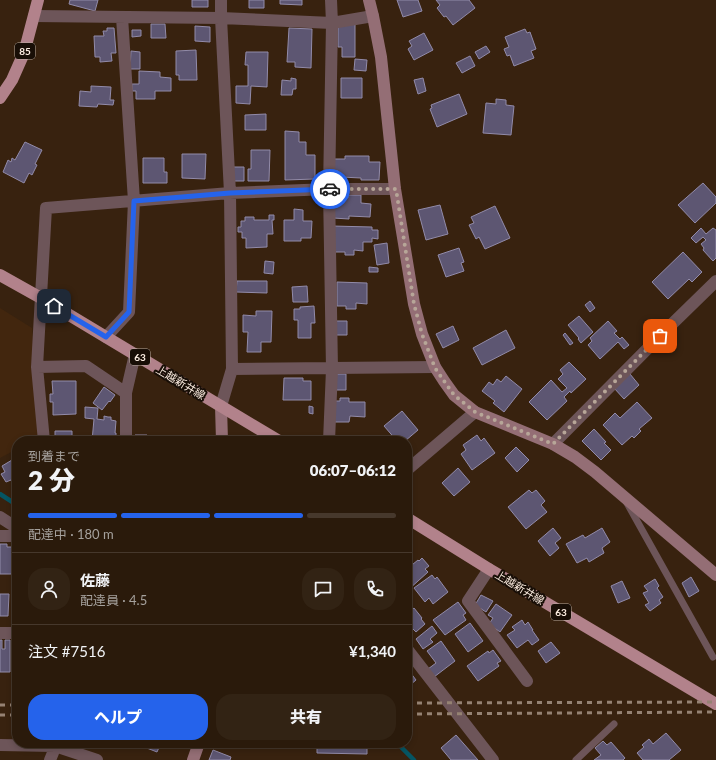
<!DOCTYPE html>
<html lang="ja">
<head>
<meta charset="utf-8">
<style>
  body { margin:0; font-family:Lato,"Noto Sans JP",sans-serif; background:#322314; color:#f1f3f6; height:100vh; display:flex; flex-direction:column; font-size:15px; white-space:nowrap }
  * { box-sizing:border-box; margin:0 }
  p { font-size:13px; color:#a5a19d }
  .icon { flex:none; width:22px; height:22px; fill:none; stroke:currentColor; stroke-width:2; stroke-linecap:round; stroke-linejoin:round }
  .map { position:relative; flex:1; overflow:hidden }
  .drawer { position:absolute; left:12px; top:436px; width:400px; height:312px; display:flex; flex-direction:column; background:#2a1a0b; border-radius:16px; box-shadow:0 2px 6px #0003,0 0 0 1px #46382c }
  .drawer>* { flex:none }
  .pin { position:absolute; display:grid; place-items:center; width:34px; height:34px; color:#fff; margin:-17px; border-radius:8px; box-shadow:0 2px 6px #0006 }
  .courier { position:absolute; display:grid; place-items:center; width:40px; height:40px; margin:-20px; border:3px solid #2563eb; border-radius:50%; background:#fff; color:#222; box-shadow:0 1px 5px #0007 }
  .headline em { font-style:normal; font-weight:800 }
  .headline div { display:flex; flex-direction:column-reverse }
  .headline { display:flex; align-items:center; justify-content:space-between; height:68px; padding:0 16px }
  h1 { font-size:26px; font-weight:800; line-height:30px }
  .bar { display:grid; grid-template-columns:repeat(4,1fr); gap:6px 4px; align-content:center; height:48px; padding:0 16px }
  .bar i { height:5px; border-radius:3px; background:#46382c }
  .bar .current { background:#2563eb }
  .bar p { grid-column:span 4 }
  .line { display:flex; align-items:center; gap:10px; padding:0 16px; border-top:1px solid #46382c }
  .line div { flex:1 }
  .round { display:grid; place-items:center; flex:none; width:42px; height:42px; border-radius:16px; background:#322314 }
  .button { display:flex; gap:8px; margin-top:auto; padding:8px 16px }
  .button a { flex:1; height:46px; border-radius:16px; background:#2563eb; color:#fff; font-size:16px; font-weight:800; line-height:46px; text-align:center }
  .button a+a { background:#322314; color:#f1f3f6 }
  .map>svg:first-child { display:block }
</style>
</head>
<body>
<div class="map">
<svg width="716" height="760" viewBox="0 0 716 760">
  <rect width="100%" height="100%" fill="#38220f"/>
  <path fill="#42260e" d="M0 308 32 328 38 439 33 441H17V449L0 458Z"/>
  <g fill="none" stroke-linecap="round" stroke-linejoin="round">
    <path stroke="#055563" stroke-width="4.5" d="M0 494 17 505
      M397 743 414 760"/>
  </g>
  <path fill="#5d5672" stroke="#928ba9" d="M70 0H98L95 11 69 4Z
    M192 0H208V7H192Z
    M249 0H264V8H249Z
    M280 0H302V5L280 4Z
    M397 0H418L422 11 403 17Z
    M436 0H469L475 8 453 25 446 16 444 17 437 8 440 5Z
    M338 22H355V57H342V47H338Z
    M151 24H165L166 38H151Z
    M195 26 210 27V42L195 41Z
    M107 28H114L116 53H111L112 61 100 62V57H95L94 36H104L103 31H107Z
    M289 28 312 29 311 68 295 67V62H287Z
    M525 29 527 33 530 32 536 49 531 51 534 58 514 66 510 55 507 56 504 49 509 47 505 37Z
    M132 30H141V36L132 37Z
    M424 33 433 50 414 60 408 49 412 46 409 41Z
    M486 46 490 52 479 59 475 52Z
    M196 50 197 80H179V75H176V51Z
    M131 51 140 52V69H130Z
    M246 52H268L267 87 251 86 250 104 236 103V86H248V65H245Z
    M470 56 475 66 462 73 456 63Z
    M355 59 367 60 366 71 354 70Z
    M139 71 160 72V77L171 78V91H155V99H136V91H132V84H139Z
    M291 78 296 79V89H293L292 95H281L282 80 291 81Z
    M341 78H362V98H341Z
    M423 78 426 91 418 94 414 80Z
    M91 86 111 87 110 100H114L113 105 98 104 97 107 79 106 80 91 91 92Z
    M459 94 467 114 437 127 430 109 432 108 431 105Z
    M496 99 506 100V105L514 106 511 135 483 133 486 103 496 104Z
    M266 114V130H245V115Z
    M285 131 299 132V142H306V155H315V179L285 180Z
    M25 142 42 150 35 164 37 165 32 175 29 173 24 183 3 172 8 160 11 162 12 158 15 160Z
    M251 150H270L269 181H248V169H251Z
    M182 154H206L205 179 182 178Z
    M345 156H369V162H380L379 180H361V178L341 177V175H338V171L332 170V159H345Z
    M143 158H164V172H167V183H143Z
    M233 167H244V181H233Z
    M703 183 716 197V203L695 223 678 205Z
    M348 195H361V203L371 204 370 217 349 216V219L333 218V202L343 203V197L348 198Z
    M440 205 448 234 426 240 418 210Z
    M495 206 510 238 485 249 479 237 476 239 469 225 474 223 471 217Z
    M294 209 303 210V221H312L311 238H301V241H284V220H294Z
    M269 215H274V220H272L273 234H267V247L246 248V238H242V232H238V227H241V221H245V217H254V220H269Z
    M332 226 372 227V230H378V239L372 238V242H363V251L354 250V255H345V252H335Z
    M701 228 706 234 713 228 716 230V258L713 261 703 250 704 248 701 244 706 240 703 237 696 243 691 238Z
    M387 243 389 263 377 265 374 245Z
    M459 248 464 262 461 263 464 271 446 277 438 255Z
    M683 252 702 272 692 282 689 279 668 299 652 282Z
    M265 261 274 262 273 274 264 273Z
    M369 267 378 268V272H369Z
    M237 281H267V293L236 292Z
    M337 282 367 283V304L356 303V309H346V306H337Z
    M307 286 308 302H293L292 287Z
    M590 301 595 308 590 312 585 305Z
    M314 306 315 323H311V338H298V320H294V309H300V307Z
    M256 311H272L271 342H261V352H247L248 332H243V315L256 316Z
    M579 316 593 332 581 343 578 339 579 338 568 325Z
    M334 321H347V335H334Z
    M608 321 617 331 614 333 620 339 622 337 629 345 624 349 618 342 600 359 588 345 592 341 590 338Z
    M453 326 459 340 443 348 436 334Z
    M506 330 515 348 482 365 473 348Z
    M565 333 573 343 570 345 563 335Z
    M569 362 586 379 571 393 570 391 564 397 567 401 547 420 529 402 551 380 562 392 567 388 558 379 563 374 560 370Z
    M334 374H346V390H333Z
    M630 374 639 385 624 399 614 388Z
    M506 376 522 389 504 412 493 403 495 401 482 391 489 382 493 385 497 379 501 382Z
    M284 378H303V381H311V400H283Z
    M52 381H76V414L53 415V402H50V394H53Z
    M104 387 115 395 110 402 109 401 102 410 93 403Z
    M340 398H349V402H365V417L350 416 349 422H334L333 401H340Z
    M637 402 652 418 639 429 641 431 634 438 632 436 622 445 603 425 615 413 620 418Z
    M309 406 313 407V414L309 413Z
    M85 407 98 408 97 419 104 420V416L108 417H111V420L116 421 115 433H116V441H92L94 419 85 418Z
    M402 411 418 430 405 441H397L384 426Z
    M594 429 606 442 604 443 611 450 601 460 582 441Z
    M55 431H72V441H55Z
    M135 435H147V441H135Z
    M477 435 481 441 484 438 495 453 472 470 461 454 466 450 463 445Z
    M516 447 529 460 517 472 505 458Z
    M17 457V484L14 486 11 480 6 482 1 474 5 472 2 466Z
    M458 468 470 482 454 496 442 483Z
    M529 490 532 493 536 490 545 501 541 505 547 512 526 529 508 507Z
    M553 528 561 538 555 543 559 548 550 556 538 541Z
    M602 528 610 542 602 548 604 553 589 562 587 558 577 563 566 544 583 535 585 538Z
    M0 544H7V547H17V574H0Z
    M422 558 429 566 425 569 428 572 408 590 407 569 418 560 419 561Z
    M432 575 435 579 437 577 448 592 433 604 429 598 425 602 414 588Z
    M691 577 699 591 689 597 682 583Z
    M655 579 659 586 657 588 663 597 659 600 661 603 650 611 645 605 649 603 643 593 648 591 644 586Z
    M622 581 630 598 618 603 611 586Z
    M0 594H9L8 616H0Z
    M481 595 493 601 486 612 475 605Z
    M458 602 466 613 463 615 466 620 445 635 433 620Z
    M496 604 512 615 500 632 489 624 493 618 488 615Z
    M414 608 422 618 421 619 425 624 416 632 413 629 409 633 407 630V614Z
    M522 620 525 625 528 622 533 630H532L539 640 532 645 528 640 517 648 507 635 515 630 512 627Z
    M470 623 483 641 468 652 455 634Z
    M432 626 437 633 430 639 433 642 423 649 416 639Z
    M0 640H2V649H5V640H10V672H0Z
    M441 641 455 661 434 677 428 669 436 663 427 651Z
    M551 642 560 653 546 663 538 651Z
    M493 650 501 661 497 663 499 666 478 681 467 666 488 651 489 653Z
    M407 668 416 680 410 685 408 682 407 683Z
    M666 733 681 750 669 760H643L637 753 644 747 642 745 649 739 653 744Z
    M456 735 478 760H451L441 748Z
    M603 741 607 745 611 742 625 758 623 760H594L601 755 595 748Z
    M134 743H161L157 752Z
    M317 743H367V754L317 753Z
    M213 750 231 757 230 760H209Z"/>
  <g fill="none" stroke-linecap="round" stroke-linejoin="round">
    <path stroke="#6d5559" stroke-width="7" d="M627 503 713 657
      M576 760 614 724"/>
    <path stroke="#6d5559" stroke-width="12" d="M221 0V18L230 193 232 369 221 406
      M34 16 221 18 332 23 373 16
      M106 337 129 312 134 201 122 17
      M37 367 86 366 126 393
      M232 369 435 367
      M44 441 37 367 46 208 230 193 329 189H395
      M126 441V393L135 354
      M329 441 332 369 329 189 332 23 331 0
      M553 444 671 325 716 281
      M407 470 475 412
      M0 517 17 528
      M0 536H17
      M489 569 468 601 527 681
      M0 633H17
      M407 649 493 760
      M0 745 55 746 97 760
      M50 760 57 743"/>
    <path stroke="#946e75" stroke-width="12" d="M369 0 373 16 381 57 395 189 414 304 422 334 435 367 444 381 454 395 475 412 553 444 575 457 595 472 716 575
      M221 406 222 441
      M193 760 199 743"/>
    <path stroke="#b2828b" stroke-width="12" d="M0 98 12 80 24 53 38 0
      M0 275 41 298 279 441
      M407 518 489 569 716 704"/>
    <path stroke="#958273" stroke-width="3" stroke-dasharray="5 5" stroke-linecap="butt" d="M407 703 716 702
      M0 705H17
      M407 714 716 712
      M0 715H17"/>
  </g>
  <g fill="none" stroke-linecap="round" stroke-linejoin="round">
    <path stroke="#b7a698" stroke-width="4" stroke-dasharray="0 7.2" d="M330 189H396L414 304 422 334 435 368 444 381 454 395 475 412 553 444 660 336"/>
    <path stroke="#2563eb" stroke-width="5" d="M54 306 106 337 129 312 134 201 230 193 330 189"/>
  </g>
  <g text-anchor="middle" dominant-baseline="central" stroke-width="4" stroke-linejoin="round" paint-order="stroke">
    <g fill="#180e06" stroke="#b8aa9f" stroke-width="1">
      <rect x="15" y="43" width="20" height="16" rx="3"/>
      <rect x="130" y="349" width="20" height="16" rx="3"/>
      <rect x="551" y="604" width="20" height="16" rx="3"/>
    </g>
    <g font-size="10" font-weight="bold" fill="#fcede1">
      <text x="25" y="51">85</text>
      <text x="140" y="357">63</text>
      <text x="561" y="612">63</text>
    </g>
    <g font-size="11" fill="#fcede1" stroke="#180e06">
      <text transform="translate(181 382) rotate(31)">上越新井線</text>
      <text transform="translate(520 587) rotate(31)">上越新井線</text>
    </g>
  </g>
</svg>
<div class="pin" style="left:660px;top:336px;background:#ea580c"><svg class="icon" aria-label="bag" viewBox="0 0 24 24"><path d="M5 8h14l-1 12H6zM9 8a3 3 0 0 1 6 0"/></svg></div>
<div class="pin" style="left:54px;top:306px;background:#1f2937"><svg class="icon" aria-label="home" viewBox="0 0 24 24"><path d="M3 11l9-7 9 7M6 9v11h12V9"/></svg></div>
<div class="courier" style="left:330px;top:189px"><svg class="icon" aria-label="car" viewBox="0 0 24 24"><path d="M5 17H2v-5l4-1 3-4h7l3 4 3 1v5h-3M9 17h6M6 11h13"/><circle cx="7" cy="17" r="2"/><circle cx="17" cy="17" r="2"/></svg></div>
<section class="drawer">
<div class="headline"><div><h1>2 分</h1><p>到着まで</p></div><em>06:07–06:12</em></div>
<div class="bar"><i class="current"></i><i class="current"></i><i class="current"></i><i></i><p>配達中 · 180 m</p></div>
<div class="line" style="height:72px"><a class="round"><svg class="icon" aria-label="person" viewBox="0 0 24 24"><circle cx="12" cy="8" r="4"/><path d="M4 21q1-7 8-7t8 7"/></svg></a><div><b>佐藤</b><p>配達員 · 4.5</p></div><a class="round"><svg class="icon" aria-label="chat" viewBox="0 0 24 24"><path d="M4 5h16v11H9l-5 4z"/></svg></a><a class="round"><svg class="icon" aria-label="phone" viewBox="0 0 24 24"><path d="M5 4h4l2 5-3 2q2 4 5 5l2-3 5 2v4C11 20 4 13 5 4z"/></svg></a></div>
<div class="line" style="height:52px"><div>注文 #7516</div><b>¥1,340</b></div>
<div class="button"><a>ヘルプ</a><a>共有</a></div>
</section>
</div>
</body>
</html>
